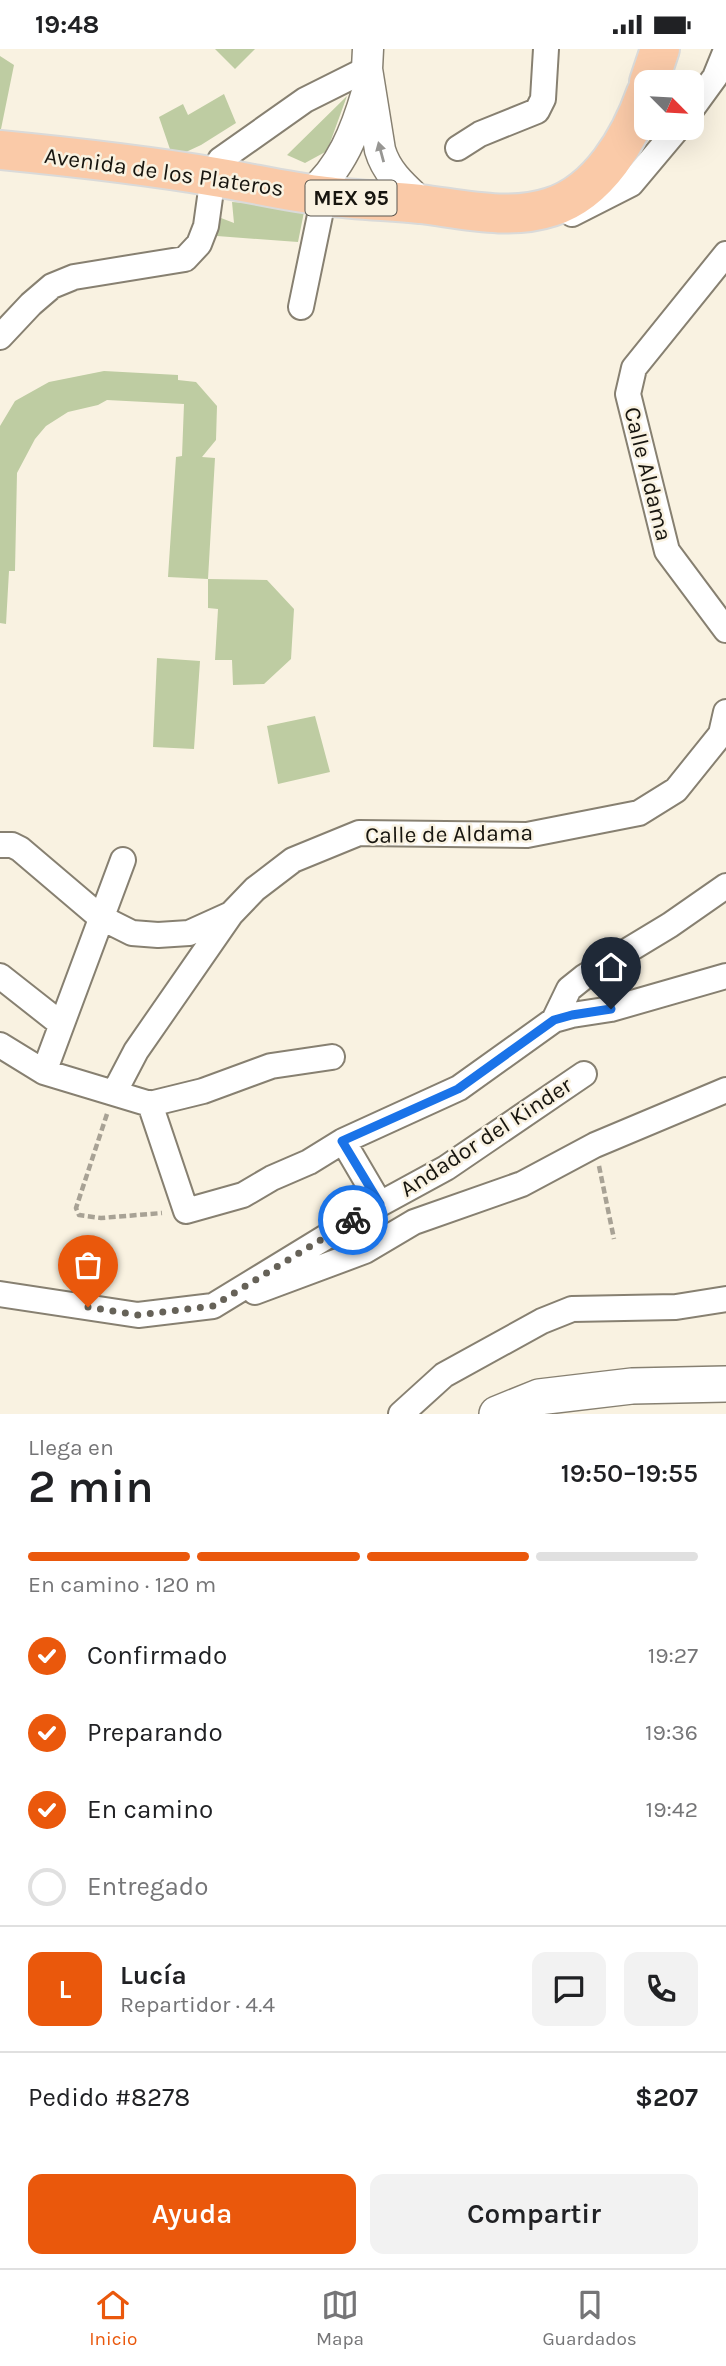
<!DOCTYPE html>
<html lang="es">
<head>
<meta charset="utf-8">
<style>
  body { margin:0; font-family:Karla,sans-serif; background:#f2f2f2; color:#202124; height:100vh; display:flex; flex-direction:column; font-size:26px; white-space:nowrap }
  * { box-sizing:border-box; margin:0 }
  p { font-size:23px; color:#757577 }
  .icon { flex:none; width:38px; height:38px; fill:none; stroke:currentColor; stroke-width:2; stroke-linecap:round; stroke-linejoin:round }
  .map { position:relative; height:1365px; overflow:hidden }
  .sheet { display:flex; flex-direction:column; background:#fff; flex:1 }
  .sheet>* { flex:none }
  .needle { width:46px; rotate:114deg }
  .controls { position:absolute; left:634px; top:21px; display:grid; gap:14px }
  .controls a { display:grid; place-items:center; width:70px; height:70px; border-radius:14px; background:#fff; box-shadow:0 7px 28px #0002; font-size:35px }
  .pin { position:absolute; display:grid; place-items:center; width:60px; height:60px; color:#fff; margin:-72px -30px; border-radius:50% 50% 50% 0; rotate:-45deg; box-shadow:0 0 7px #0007 }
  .pin .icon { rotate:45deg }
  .courier { position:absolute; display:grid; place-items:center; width:70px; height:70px; margin:-35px; border:5px solid #1a73e8; border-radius:50%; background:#fff; color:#222; box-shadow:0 2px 9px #0007 }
  .headline em { font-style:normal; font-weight:600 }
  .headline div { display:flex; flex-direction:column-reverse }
  .headline { display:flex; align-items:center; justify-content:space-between; height:119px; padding:0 28px }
  h1 { font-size:46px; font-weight:600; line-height:52px }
  .bar { display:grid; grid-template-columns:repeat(4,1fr); gap:10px 7px; align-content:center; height:84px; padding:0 28px }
  .bar i { height:9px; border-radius:5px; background:#e0e0e0 }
  .bar .current { background:#ea580c }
  .bar p { grid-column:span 4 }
  .line { display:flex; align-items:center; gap:18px; padding:0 28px; border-top:2px solid #e0e0e0 }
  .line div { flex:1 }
  .round { display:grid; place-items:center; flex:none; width:74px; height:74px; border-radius:14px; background:#f2f2f2 }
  ol { padding:0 28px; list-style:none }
  li { display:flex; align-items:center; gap:21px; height:77px }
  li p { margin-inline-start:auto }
  li .icon { padding:7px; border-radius:50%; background:#ea580c; color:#fff; stroke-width:4 }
  li:last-child { color:#757577 }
  li i { width:38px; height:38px; border:4px solid #e0e0e0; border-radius:50% }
  .button { display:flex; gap:14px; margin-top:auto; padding:14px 28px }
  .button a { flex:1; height:80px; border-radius:14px; background:#ea580c; color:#fff; font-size:28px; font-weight:600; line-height:80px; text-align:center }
  .button a+a { background:#f2f2f2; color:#202124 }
  .status { display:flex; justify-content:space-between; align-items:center; height:49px; padding:0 35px; background:#fff; direction:ltr }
  .status svg { height:19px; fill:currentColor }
  .dock { display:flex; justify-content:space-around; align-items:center; height:98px; border-top:2px solid #e0e0e0; background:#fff; font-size:19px; color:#757577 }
  .dock a { display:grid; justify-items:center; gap:4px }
  .dock .current { color:#ea580c }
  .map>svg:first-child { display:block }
</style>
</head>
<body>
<div class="status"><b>19:48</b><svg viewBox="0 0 49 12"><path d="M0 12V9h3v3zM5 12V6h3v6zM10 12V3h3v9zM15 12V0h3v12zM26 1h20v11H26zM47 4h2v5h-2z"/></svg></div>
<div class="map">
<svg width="726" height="1365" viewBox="0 0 726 1365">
  <rect width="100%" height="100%" fill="#f9f2e1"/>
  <path fill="#becca2" d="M215 0H255L235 20Z
    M0 7 14 16 1 80H0Z
    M224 45 236 74 201 96 173 109 159 68 183 55 188 66Z
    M347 47 327 102 305 114 287 106Z
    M232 153 305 158 298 193 217 187 221 169 234 174Z
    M104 322 178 326V331L196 333 217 357 216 391 202 408 215 409 208 530 267 531 294 560 291 610 264 635 233 636 232 611H215L218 560 208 559V530L168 528 176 408 182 407 184 355 107 351 98 356 68 363 46 377 35 390 17 424 15 522H9L6 575 0 574V377L15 352 49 333Z
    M157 609 200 612 194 700 153 698Z
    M315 667 330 723 278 735 267 677Z"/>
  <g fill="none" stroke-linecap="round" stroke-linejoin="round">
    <defs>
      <path id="minor" d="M691 61 715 28 726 1
        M458 99 480 85 537 62 543 50 546 0
        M572 165 631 135 678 79
        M726 205 634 319 628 345 667 502 726 581
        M301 258 324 147
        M0 288 31 255 52 237 74 228 185 210 199 195 206 177 213 127 220 111 305 51 367 20
        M0 796H12L20 800 100 868 132 884 158 886 189 884 231 865
        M0 927 61 975
        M554 971 569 940 584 928 670 876 726 837
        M0 996 44 1023 150 1055
        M44 1023 123 811
        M114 1044 136 1002 231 865 255 840 293 811 359 784 527 786 639 764 676 741 721 685 726 663
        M150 1055 186 1162 243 1146 272 1129 309 1113 343 1092 459 1039 554 971 572 966 611 960 726 927
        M150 1055 203 1042 271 1017 332 1008
        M343 1092 380 1155
        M255 1243 365 1202 414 1173 522 1135 595 1096 726 1041
        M0 1245 138 1266 213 1257 380 1155 446 1119 584 1025
        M401 1365 444 1326 542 1272 572 1260 676 1258 726 1250"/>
      <path id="tertiary" d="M368 0 367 20 380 101C387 125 405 139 423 156
        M310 145C341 120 356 81 367 43"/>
      <path id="secondary" d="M497 1365 539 1348 632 1337 726 1335"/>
      <path id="primary" d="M649 33 660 0
        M0 101C72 108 144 116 215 128 252 134 288 143 325 147 356 151 388 152 420 155 462 160 509 172 551 158 599 143 630 89 646 44"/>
    </defs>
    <use href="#minor" stroke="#878071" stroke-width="28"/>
    <use href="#tertiary" stroke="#878071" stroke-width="33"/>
    <use href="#secondary" stroke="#878071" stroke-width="38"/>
    <use href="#primary" stroke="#dadad9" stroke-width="42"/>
    <path stroke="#a8a295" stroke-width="4.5" stroke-dasharray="7 3.5" stroke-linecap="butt" d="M107 1065 76 1159 79 1166 101 1169 162 1164
      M599 1117 614 1190"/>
    <use href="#minor" stroke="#fff" stroke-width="24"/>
    <use href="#tertiary" stroke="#fff" stroke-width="30"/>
    <use href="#secondary" stroke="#fff" stroke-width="35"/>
    <use href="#primary" stroke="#facaa8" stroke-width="38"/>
  </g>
  <defs><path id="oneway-solid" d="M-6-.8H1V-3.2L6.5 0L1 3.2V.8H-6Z" transform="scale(1.75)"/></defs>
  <use fill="#979693" href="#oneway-solid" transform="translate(381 103) rotate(-105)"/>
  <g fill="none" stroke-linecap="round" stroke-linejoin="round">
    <path stroke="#666258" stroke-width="7" stroke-dasharray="0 12.6" d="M88 1258 138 1266 213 1257 353 1171"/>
    <path stroke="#1a73e8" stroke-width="9" d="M353 1171 380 1155 342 1092 458 1040 554 971 572 966 611 960"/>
  </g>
  <g text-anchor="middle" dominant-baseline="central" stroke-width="5" stroke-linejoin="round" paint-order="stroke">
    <rect fill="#f9f2e1" stroke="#5b574e" stroke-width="2" x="305.5" y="131.5" width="91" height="35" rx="5"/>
    <g font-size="21" font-weight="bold" fill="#17150f">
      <text x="351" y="149">MEX 95</text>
    </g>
    <g font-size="23" fill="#17150f" stroke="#f9f2e1">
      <text transform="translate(164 123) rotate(8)">Avenida de los Plateros</text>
      <text transform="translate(648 425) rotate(76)">Calle Aldama</text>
      <text transform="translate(449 785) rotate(-1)">Calle de Aldama</text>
      <text transform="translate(486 1088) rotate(-33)">Andador del Kinder</text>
    </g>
  </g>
</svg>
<div class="controls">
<a><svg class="needle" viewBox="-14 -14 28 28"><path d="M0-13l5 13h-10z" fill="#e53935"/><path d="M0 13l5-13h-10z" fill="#757577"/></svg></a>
</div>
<div class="pin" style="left:88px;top:1258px;background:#ea580c"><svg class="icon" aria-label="bag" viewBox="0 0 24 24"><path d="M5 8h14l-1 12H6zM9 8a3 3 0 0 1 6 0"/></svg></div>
<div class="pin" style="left:611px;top:960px;background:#1f2937"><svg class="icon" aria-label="home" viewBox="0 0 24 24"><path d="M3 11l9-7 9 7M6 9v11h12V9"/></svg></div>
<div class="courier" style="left:353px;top:1171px"><svg class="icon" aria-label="bike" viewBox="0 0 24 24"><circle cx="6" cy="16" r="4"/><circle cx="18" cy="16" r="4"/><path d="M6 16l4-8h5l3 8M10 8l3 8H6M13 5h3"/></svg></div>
</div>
<section class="sheet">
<div class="headline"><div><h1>2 min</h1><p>Llega en</p></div><em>19:50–19:55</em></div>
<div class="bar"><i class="current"></i><i class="current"></i><i class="current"></i><i></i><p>En camino · 120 m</p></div>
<ol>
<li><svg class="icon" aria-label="check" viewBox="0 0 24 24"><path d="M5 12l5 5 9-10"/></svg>Confirmado<p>19:27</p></li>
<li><svg class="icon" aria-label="check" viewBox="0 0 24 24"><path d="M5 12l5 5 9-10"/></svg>Preparando<p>19:36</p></li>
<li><svg class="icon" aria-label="check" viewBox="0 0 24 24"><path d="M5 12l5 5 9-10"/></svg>En camino<p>19:42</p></li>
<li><i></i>Entregado</li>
</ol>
<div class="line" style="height:126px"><b class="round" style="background:#ea580c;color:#fff">L</b><div><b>Lucía</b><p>Repartidor · 4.4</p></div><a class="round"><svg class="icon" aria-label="chat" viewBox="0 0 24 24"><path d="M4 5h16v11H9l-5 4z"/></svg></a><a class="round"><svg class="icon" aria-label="phone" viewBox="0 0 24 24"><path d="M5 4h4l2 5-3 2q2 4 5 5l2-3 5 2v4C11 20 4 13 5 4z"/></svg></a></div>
<div class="line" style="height:91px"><div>Pedido #8278</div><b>$207</b></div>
<div class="button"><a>Ayuda</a><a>Compartir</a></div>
</section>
<nav class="dock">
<a class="current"><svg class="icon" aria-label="home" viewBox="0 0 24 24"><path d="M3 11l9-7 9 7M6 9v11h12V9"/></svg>Inicio</a>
<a><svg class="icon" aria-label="map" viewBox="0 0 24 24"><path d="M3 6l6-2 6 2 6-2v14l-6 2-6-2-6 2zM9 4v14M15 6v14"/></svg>Mapa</a>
<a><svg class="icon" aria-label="saved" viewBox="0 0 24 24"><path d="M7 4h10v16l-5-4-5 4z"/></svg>Guardados</a>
</nav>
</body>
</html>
